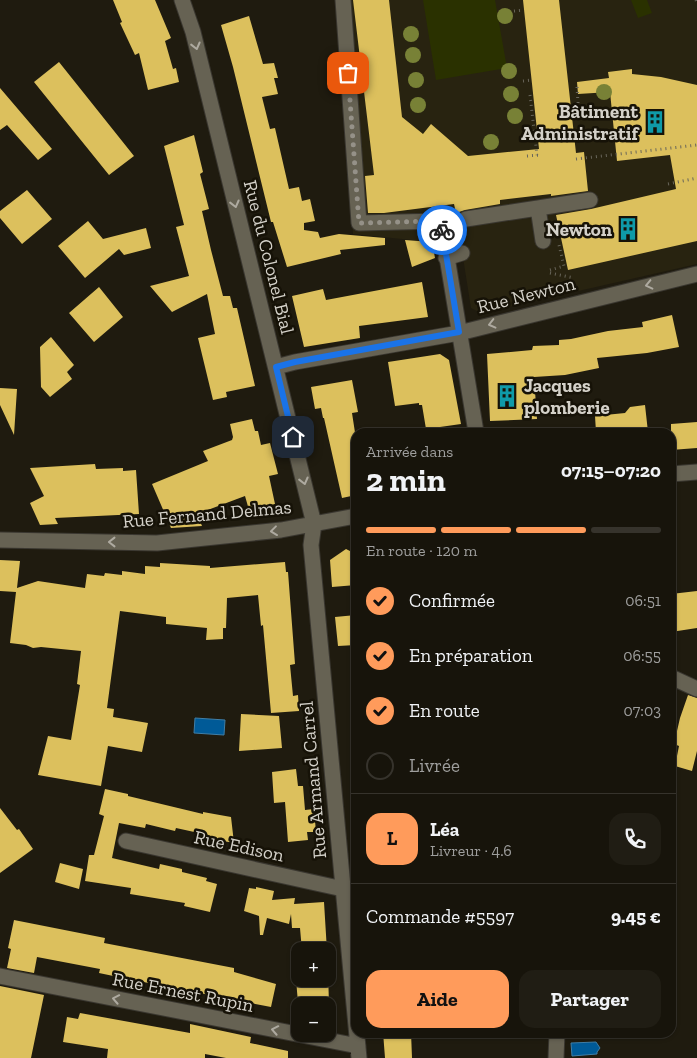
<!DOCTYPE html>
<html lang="fr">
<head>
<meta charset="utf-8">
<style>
  body { margin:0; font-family:"Zilla Slab",serif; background:#201d14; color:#f1f3f6; height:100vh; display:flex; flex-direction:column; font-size:19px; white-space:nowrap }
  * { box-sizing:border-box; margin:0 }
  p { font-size:16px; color:#9e9e9d }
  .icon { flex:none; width:28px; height:28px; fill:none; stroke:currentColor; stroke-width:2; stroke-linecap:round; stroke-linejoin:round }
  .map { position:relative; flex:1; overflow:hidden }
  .sheet { position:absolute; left:351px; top:428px; width:325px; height:610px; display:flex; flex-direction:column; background:#17140b; border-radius:15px; box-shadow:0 1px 4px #0004,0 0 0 1px #36332c }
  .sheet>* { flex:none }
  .controls { position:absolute; left:291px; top:942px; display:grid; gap:10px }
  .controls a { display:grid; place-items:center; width:45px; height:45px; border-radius:10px; background:#17140b; box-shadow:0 1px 4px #0004,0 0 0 1px #36332c; font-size:25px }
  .pin { position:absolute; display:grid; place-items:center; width:42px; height:42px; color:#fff; margin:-21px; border-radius:10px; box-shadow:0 2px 8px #0006 }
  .courier { position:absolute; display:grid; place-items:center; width:50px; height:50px; margin:-25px; border:4px solid #1a73e8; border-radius:50%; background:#fff; color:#222; box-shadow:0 1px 6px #0007 }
  .head em { font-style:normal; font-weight:800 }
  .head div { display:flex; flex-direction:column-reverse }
  .head { display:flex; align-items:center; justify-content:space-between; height:85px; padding:0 15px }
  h1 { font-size:32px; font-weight:800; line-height:38px }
  .bar { display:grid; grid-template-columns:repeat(4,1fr); gap:8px 5px; align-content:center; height:60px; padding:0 15px }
  .bar i { height:6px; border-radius:4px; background:#36332c }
  .bar .active { background:#ff9b5b }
  .bar p { grid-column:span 4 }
  .line { display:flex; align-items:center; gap:12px; padding:0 15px; border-top:1px solid #36332c }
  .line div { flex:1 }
  .round { display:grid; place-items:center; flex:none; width:52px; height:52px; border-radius:15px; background:#201d14 }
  ol { padding:0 15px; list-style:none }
  li { display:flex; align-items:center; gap:15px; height:55px }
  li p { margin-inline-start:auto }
  li .icon { padding:5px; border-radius:50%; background:#ff9b5b; color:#111; stroke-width:4 }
  li:last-child { color:#9e9e9d }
  li i { width:28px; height:28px; border:2px solid #36332c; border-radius:50% }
  .button { display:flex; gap:10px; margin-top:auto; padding:10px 15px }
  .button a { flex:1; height:58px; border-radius:15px; background:#ff9b5b; color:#111; font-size:20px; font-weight:800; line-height:58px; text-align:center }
  .button a+a { background:#201d14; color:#f1f3f6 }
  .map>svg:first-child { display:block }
</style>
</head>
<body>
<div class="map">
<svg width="697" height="1058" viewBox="0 0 697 1058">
  <rect width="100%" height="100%" fill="#1f1b0f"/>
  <path fill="#282310" d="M335 0H697V264L481 313 471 308 461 245 353 234Z"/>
  <path fill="#2a3100" d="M423 0H495L507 68 436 80Z
    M631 0H647L652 13 638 18Z"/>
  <path fill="#005a97" stroke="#407ea6" d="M195 718 225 720 224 735 194 733Z
    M596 1042 600 1048 597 1052V1054L572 1056 571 1043Z"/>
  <path fill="#dcc05d" d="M113 0H155L171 38 165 41 173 69 176 68 179 82 148 90 139 53 135 55 120 23 122 22Z
    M353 0H389L402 117 423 134 431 124 468 156 539 149 523 0H559L576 153 584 152 588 191 551 196V194L500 200V204L465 210 456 213 454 204 384 213H368L365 176 374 175Z
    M249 16 263 64 274 63 278 78H274L278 94 262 97 270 129 275 128 289 189 299 187 302 201 310 199 315 221 304 223V230L318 232 320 238 339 234 385 238V245L340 250 341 254 287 267 273 222H271L233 67 221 25Z
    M59 62 134 156 109 175 34 82Z
    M632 69V74L661 77 697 85V241L568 270 556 215 591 209 676 189 670 155 617 161 610 92 578 94 577 82 609 78 608 72Z
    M0 88 52 149 38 160 7 125 0 130Z
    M194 135 203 172 200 174 209 209 202 211 211 250 223 296H230L233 308H237L255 386 226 392 227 397 213 400 198 338 215 334 207 294 172 312 150 286 189 276 176 227 184 225 164 146Z
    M27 190 52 219 22 244 0 218V211Z
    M88 221 103 239 146 228 151 248 124 255 119 249 85 278 58 246Z
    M405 240 432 242 435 258 412 267Z
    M422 282 428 317 359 326 360 338 304 347 292 296 323 289 326 300Z
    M99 287 123 317 94 342 69 313Z
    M672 315 679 347 647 353 597 358 599 368 565 375 534 377 537 419 490 421 487 354 532 350 533 346 559 345V340L571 339 608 331 643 327 642 322Z
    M51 337 74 365 67 372 72 379 50 397 41 387 40 347Z
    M440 354 449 360 461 424 426 429 422 405H419V403L395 406 388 362Z
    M352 380 358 412 352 413 356 439V495L342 498 324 418H323L321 408 315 409 311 387Z
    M0 388 17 389 14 435 0 405Z
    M645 405 648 432H596L595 416 625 413 630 407Z
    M252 419 255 431H258L261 445 270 443 278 474 269 476 275 504 249 510 245 496 197 514 202 526 171 528 152 484 208 461 203 451 232 440 233 437 230 424Z
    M697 422V448L671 450V424Z
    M95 464 96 469 123 468V471L136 470 139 514 55 518 58 524 40 525 30 503 44 496 30 468Z
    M346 549 356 554V585L332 587 330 560Z
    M0 560 20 561 17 588 38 581 85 588 87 574 104 576 105 573 122 575V571L145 574V566L160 567V563L210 566V568L285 562 286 572H288L295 664 290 665 293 696 298 695 299 711 271 713 263 625 261 626 258 595 227 598 226 628H223V639L206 640 207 628 166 624V617L120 611 107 708 114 709 113 717 148 723 142 752 108 746 101 786 38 775 48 736 71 740 80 685 77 684 81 651 41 647 33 648 26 645 10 643 16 592 0 591Z
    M697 591V628L671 632V594Z
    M356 615V645L338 646 335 617Z
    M688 695 697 698V751L692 771 675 766 679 746 674 744 680 718Z
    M241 714 279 716 282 748 239 751Z
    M296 769 298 786H303L305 810 314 809 316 832H307L308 840 288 842 285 802 274 803 272 772Z
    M105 789 128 794V796L203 814V812L231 817 234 843 207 838 208 835 176 828 175 831 146 824 145 828 119 823 112 858 159 869 160 864 182 869V872L207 878 206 881 217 884 210 912 184 906 185 903 130 894 131 888 85 881 89 855H94L104 816 99 814Z
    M0 808 17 830 19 829 33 849 0 873Z
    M60 863 83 869 79 889 55 882Z
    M256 887 274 891 272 900 295 898 294 904 324 902 327 951H302L300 928H292L291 914 289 924 267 918 263 935H260L259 916 244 911 249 888 256 889Z
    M14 920 105 938 104 943 234 968V972L276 984 271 1007 123 978 99 973 100 969 37 957 34 973 7 968 11 949 8 948Z
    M328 969 329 1006H301V1003H298L296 979H328Z
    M0 986 44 995 31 1058H0Z
    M80 1013 190 1033V1024L251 1037 250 1043 288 1051V1058H226L205 1054V1058H107L108 1049 63 1042 67 1017 78 1019Z
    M383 1032H411L412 1058H385Z"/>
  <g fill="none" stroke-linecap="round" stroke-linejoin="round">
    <defs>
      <path id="minor" d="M182 0 193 32 314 524 311 545 359 1058
        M343 0 359 223 441 221 476 432
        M538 208 543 241
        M466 219 590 200
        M446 258 462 253
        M276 367 295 362 459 333 697 274
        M671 474 697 472
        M0 540 157 543 281 530 356 516
        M671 677 697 689
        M126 841 343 889
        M0 976 358 1046
        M556 1058 557 1032"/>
    </defs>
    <use href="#minor" stroke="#3a3730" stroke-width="17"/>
    <path stroke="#68655a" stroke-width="3" stroke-dasharray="1 4" stroke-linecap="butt" d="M696 0 697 3
      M514 11 524 10
      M523 81 532 80
      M577 87 578 103
      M530 95 537 155
      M527 156 540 155
      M576 159 697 145
      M668 184 697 178
      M550 270 564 266 559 245H562
      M550 273 574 278"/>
    <use href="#minor" stroke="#666253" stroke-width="15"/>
  </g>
  <g fill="#788136">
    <circle cx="505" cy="16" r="8"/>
    <circle cx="411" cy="34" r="8"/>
    <circle cx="413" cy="55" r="8"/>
    <circle cx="509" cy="71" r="8"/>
    <circle cx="416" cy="80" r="8"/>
    <circle cx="604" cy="92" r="8"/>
    <circle cx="511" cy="94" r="8"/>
    <circle cx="418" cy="105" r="8"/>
    <circle cx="515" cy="116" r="8"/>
    <circle cx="491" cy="142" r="8"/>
  </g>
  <defs><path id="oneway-chevron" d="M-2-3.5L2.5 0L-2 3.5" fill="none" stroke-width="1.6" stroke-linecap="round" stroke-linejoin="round" transform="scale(1.25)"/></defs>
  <g stroke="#aeaaa0">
    <use href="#oneway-chevron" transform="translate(196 46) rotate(76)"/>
    <use href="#oneway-chevron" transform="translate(235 204) rotate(76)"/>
    <use href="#oneway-chevron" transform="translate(649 285) rotate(167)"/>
    <use href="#oneway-chevron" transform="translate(492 324) rotate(166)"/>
    <use href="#oneway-chevron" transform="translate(304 481) rotate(76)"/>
    <use href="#oneway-chevron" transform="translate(274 531) rotate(173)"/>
    <use href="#oneway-chevron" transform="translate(112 542) rotate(-180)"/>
    <use href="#oneway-chevron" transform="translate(116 999) rotate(-169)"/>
    <use href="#oneway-chevron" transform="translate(275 1030) rotate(-169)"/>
  </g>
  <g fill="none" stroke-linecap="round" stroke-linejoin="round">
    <path stroke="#959188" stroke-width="5" stroke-dasharray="0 9" d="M348 73 359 223 440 221 442 230"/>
    <path stroke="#1a73e8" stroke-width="6" d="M293 437 276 367 295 362 459 332 442 230"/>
  </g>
  <defs>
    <symbol id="building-bare" viewBox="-9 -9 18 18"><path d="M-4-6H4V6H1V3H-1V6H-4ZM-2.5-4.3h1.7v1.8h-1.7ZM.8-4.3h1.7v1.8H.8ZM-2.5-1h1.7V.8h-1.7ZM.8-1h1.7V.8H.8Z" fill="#0f9aa8" stroke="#161207" stroke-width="2.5" paint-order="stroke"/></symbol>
  </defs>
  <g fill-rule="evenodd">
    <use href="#building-bare" x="639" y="106" width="32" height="32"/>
    <use href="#building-bare" x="612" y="213" width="32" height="32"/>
    <use href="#building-bare" x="491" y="380" width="32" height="32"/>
  </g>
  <g text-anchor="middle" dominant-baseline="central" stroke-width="5" stroke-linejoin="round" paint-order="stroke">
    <g font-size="19" font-weight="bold" fill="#d4d1c9" stroke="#161207" text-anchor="end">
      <text x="638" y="111">Bâtiment<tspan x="638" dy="22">Administratif</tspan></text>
      <text x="612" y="229">Newton</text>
      <text x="524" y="385" text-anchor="start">Jacques<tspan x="524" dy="22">plomberie</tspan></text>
    </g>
    <g font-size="19" fill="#d4d1c9" stroke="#161207">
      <text transform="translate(269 257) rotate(76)">Rue du Colonel Bial</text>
      <text transform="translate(526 295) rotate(-14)">Rue Newton</text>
      <text transform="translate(207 514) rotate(-5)">Rue Fernand Delmas</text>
      <text transform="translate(313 780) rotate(-95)">Rue Armand Carrel</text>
      <text transform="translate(239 846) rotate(12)">Rue Edison</text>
      <text transform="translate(183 992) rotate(11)">Rue Ernest Rupin</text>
    </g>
  </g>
</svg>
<div class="controls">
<a>+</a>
<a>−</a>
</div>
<div class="pin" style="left:348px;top:73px;background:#ea580c"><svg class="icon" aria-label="bag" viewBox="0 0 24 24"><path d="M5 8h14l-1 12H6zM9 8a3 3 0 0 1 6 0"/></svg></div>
<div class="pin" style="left:293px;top:437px;background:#1f2937"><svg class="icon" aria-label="home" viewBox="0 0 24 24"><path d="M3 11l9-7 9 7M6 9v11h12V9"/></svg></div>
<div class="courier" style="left:442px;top:230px"><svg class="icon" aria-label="bike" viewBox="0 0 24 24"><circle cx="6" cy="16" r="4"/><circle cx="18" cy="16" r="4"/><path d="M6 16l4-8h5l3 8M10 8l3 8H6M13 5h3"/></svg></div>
<section class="sheet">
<div class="head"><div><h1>2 min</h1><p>Arrivée dans</p></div><em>07:15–07:20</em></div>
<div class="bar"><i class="active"></i><i class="active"></i><i class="active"></i><i></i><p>En route · 120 m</p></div>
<ol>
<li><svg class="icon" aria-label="check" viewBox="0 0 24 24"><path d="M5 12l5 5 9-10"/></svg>Confirmée<p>06:51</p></li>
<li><svg class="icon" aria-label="check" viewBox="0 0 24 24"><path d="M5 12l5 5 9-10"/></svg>En préparation<p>06:55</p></li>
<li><svg class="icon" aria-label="check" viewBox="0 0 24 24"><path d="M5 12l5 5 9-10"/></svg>En route<p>07:03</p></li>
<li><i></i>Livrée</li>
</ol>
<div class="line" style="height:90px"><b class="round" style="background:#ff9b5b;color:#111">L</b><div><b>Léa</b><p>Livreur · 4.6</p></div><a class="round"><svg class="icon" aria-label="phone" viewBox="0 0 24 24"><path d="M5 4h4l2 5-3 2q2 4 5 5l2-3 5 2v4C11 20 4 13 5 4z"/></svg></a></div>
<div class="line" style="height:65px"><div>Commande #5597</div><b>9.45 €</b></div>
<div class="button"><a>Aide</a><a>Partager</a></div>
</section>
</div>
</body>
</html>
